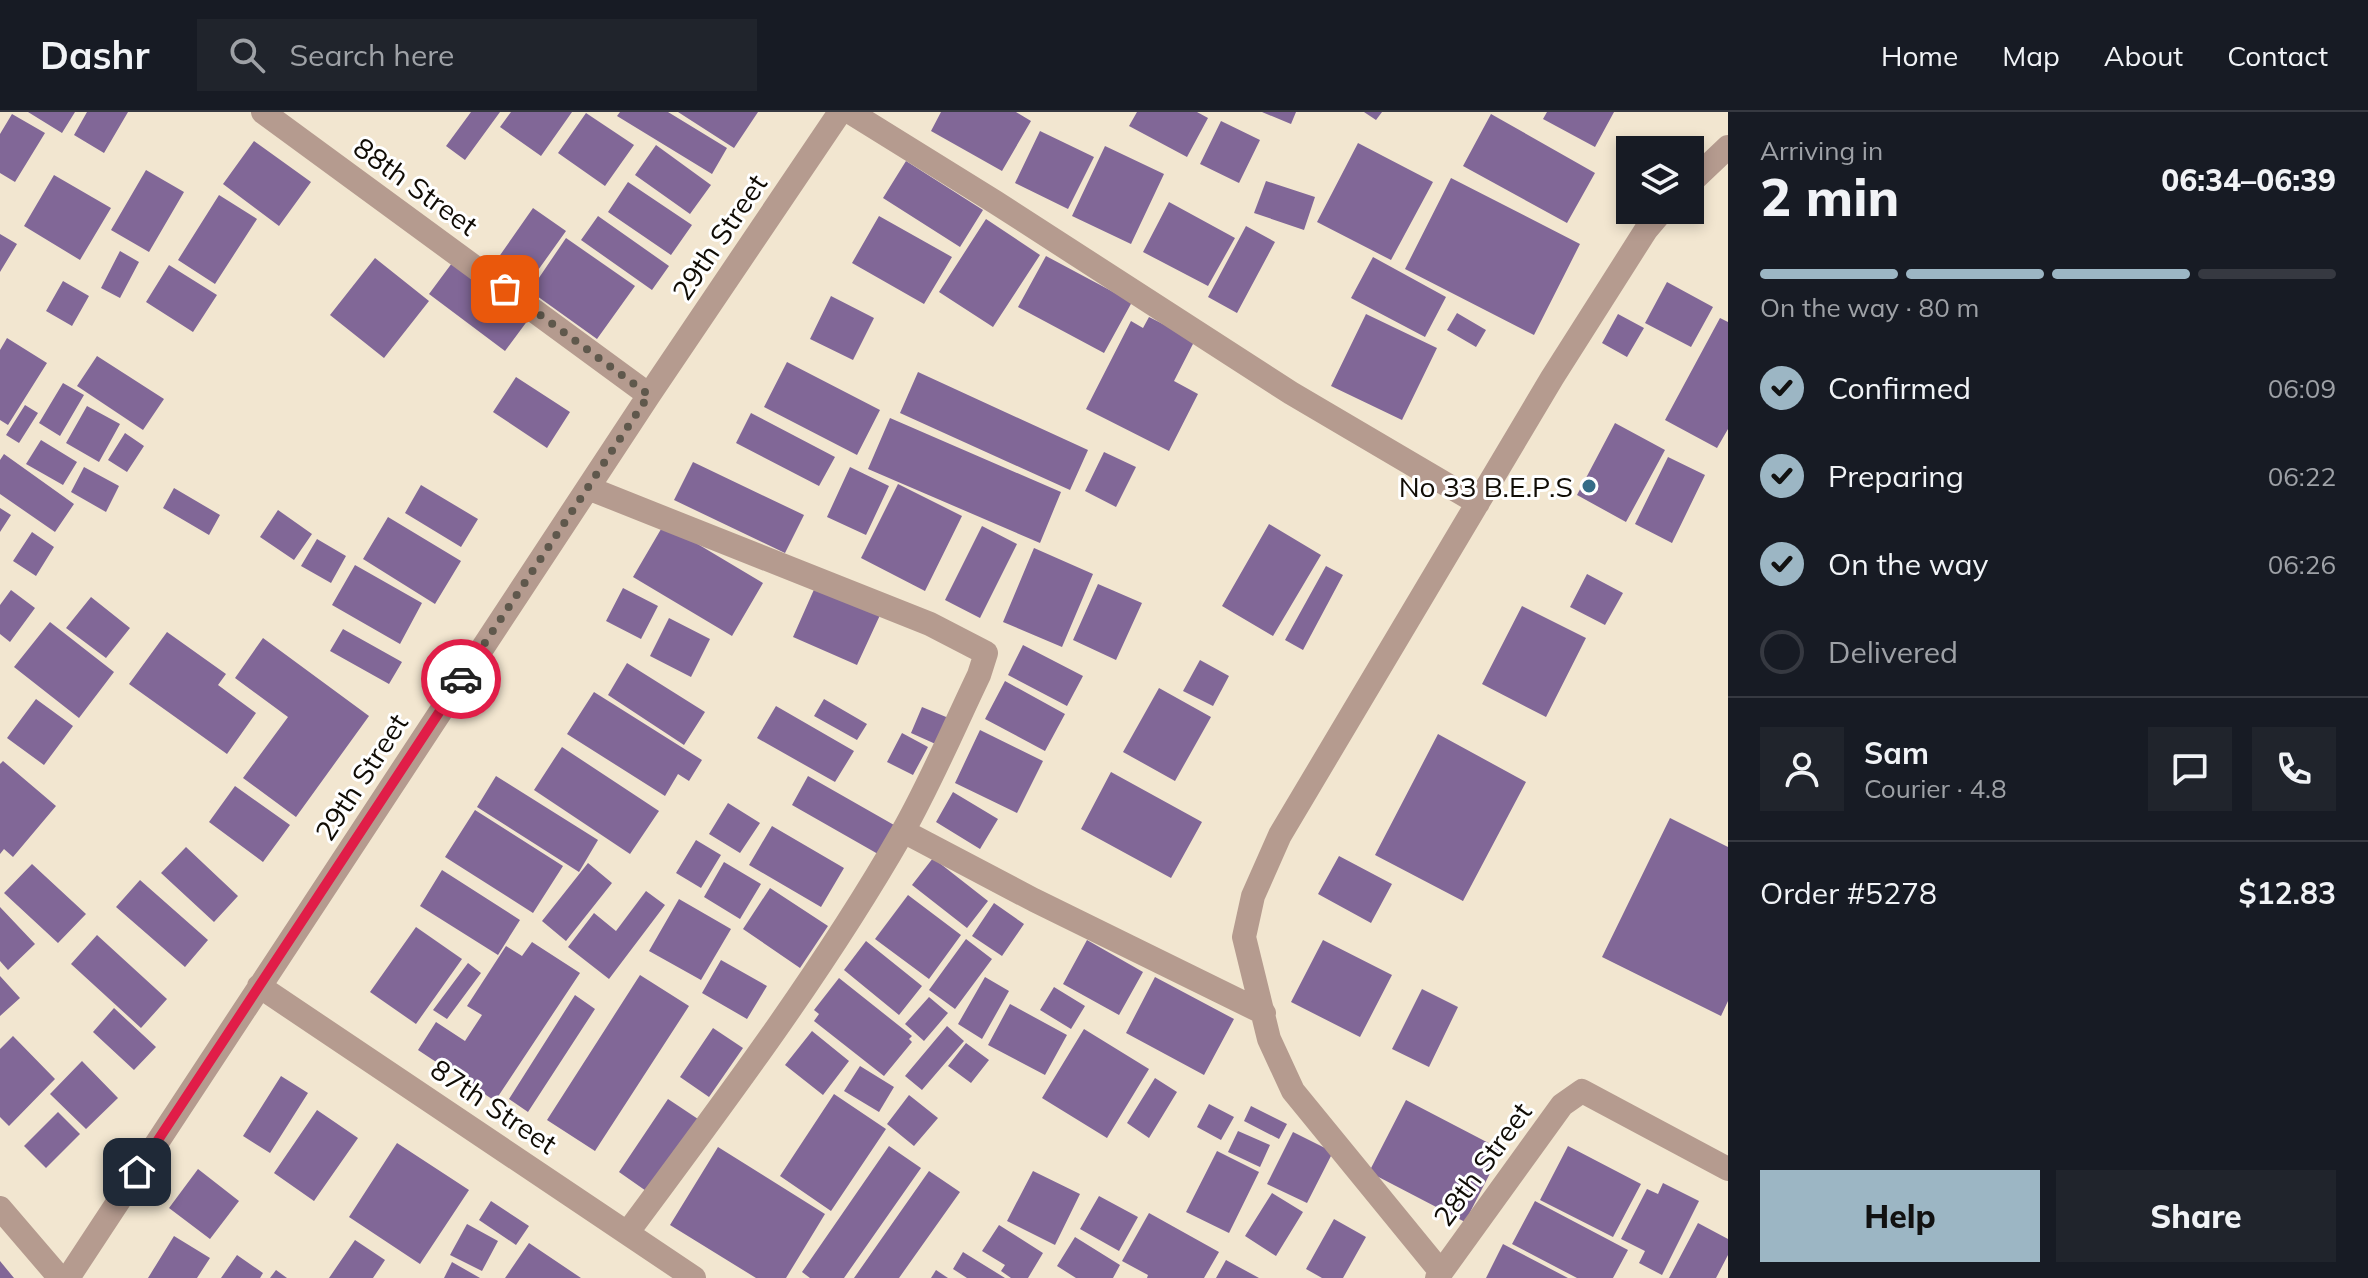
<!DOCTYPE html>
<html lang="en">
<head>
<meta charset="utf-8">
<style>
  body { margin:0; font-family:Mulish,sans-serif; background:#20242c; color:#f1f3f6; height:100vh; display:flex; flex-direction:column; font-size:30px; white-space:nowrap }
  * { box-sizing:border-box; margin:0 }
  p { font-size:26px; color:#9ea1a6 }
  .icon { flex:none; width:44px; height:44px; fill:none; stroke:currentColor; stroke-width:2; stroke-linecap:round; stroke-linejoin:round }
  .map { position:relative; flex:1; overflow:hidden }
  .sheet { display:flex; flex-direction:column; background:#171b24; width:640px }
  .sheet>* { flex:none }
  .fabs { position:absolute; left:1616px; top:24px; display:grid; gap:16px }
  .fabs a { display:grid; place-items:center; width:88px; height:88px; border-radius:0px; background:#171b24; box-shadow:0 4px 12px #0003; font-size:40px }
  .pin { position:absolute; display:grid; place-items:center; width:68px; height:68px; color:#fff; margin:-34px; border-radius:16px; box-shadow:0 4px 12px #0006 }
  .courier { position:absolute; display:grid; place-items:center; width:80px; height:80px; margin:-40px; border:6px solid #e11d48; border-radius:50%; background:#fff; color:#222; box-shadow:0 2px 10px #0007 }
  .headline em { font-style:normal; font-weight:800 }
  .headline div { display:flex; flex-direction:column-reverse }
  .headline { display:flex; align-items:center; justify-content:space-between; height:136px; padding:0 32px }
  h1 { font-size:52px; font-weight:800; line-height:60px }
  .bar { display:grid; grid-template-columns:repeat(4,1fr); gap:12px 8px; align-content:center; height:96px; padding:0 32px }
  .bar i { height:10px; border-radius:6px; background:#363941 }
  .bar .selected { background:#9cb6c4 }
  .bar p { grid-column:span 4 }
  .line { display:flex; align-items:center; gap:20px; padding:0 32px; border-top:2px solid #363941 }
  .line div { flex:1 }
  .round { display:grid; place-items:center; flex:none; width:84px; height:84px; border-radius:0px; background:#20242c }
  ol { padding:0 32px; list-style:none }
  li { display:flex; align-items:center; gap:24px; height:88px }
  li p { margin-inline-start:auto }
  li .icon { padding:8px; border-radius:50%; background:#9cb6c4; color:#111; stroke-width:4 }
  li:last-child { color:#9ea1a6 }
  li i { width:44px; height:44px; border:4px solid #363941; border-radius:50% }
  .button { display:flex; gap:16px; margin-top:auto; padding:16px 32px }
  .button a { flex:1; height:92px; border-radius:0px; background:#9cb6c4; color:#111; font-size:32px; font-weight:800; line-height:92px; text-align:center }
  .button a+a { background:#20242c; color:#f1f3f6 }
  header { display:flex; align-items:center; gap:48px; box-sizing:border-box; height:112px; padding:0 40px; background:#171b24; border-bottom:2px solid #363941 }
  header strong { font-size:38px }
  nav { display:flex; gap:44px; margin-inline-start:auto; font-size:28px }
  .search { width:560px; height:72px; background:#20242c; display:flex; align-items:center; gap:20px; box-sizing:border-box; padding:0 28px; border-radius:0px; color:#9ea1a6; font-size:30px }
  main { display:flex; flex:1; min-height:0 }
  .map>svg:first-child { display:block }
</style>
</head>
<body>
<header>
<strong>Dashr</strong>
<div class="search"><svg class="icon" aria-label="search" viewBox="0 0 24 24"><circle cx="10" cy="10" r="6"/><path d="M15 15l6 6"/></svg>Search here</div>
<nav><a>Home</a><a>Map</a><a>About</a><a>Contact</a></nav>
</header>
<main>
<div class="map">
<svg width="1728" height="1166" viewBox="0 0 1728 1166">
  <rect width="100%" height="100%" fill="#f2e6d0"/>
  <path fill="#816797" d="M28 0H75L62 21Z
    M87 0H128L104 41 74 23Z
    M471 0H500L465 48 446 34Z
    M511 0H572L541 44 500 15Z
    M620 0H668L727 36 712 62 617 4Z
    M678 0H758L734 36Z
    M941 0H1016L1031 9 1002 59 931 19Z
    M1137 0H1197L1208 6 1187 45 1129 14Z
    M1262 0H1296L1291 12Z
    M1364 0H1382L1376 8Z
    M1547 0H1614L1595 35 1543 7Z
    M586 1 634 33 605 74 558 41Z
    M12 2 45 21 15 70 0 61V22Z
    M1491 2 1595 61 1567 111 1463 54Z
    M1221 9 1260 28 1239 71 1200 52Z
    M1040 19 1094 45 1068 97 1015 71Z
    M254 29 311 70 279 114 223 72Z
    M1358 31 1433 70 1391 148 1317 110Z
    M656 33 711 73 690 102 635 63Z
    M1105 34 1164 62 1131 132 1072 104Z
    M906 49 983 98 960 135 883 86Z
    M146 58 184 80 149 140 111 118Z
    M54 63 111 96 80 148 24 114Z
    M1451 66 1580 132 1534 223 1405 157Z
    M1266 69 1315 85 1304 118 1254 101Z
    M628 70 692 113 671 143 608 100Z
    M219 83 257 107 215 172 178 148Z
    M1169 90 1235 126 1208 174 1143 140Z
    M533 96 566 119 521 182 489 159Z
    M598 104 669 154 652 178 581 128Z
    M879 104 952 145 924 192 852 151Z
    M986 107 1040 143 993 215 939 180Z
    M1246 114 1275 130 1237 201 1208 185Z
    M0 122 17 132 0 160Z
    M566 126 635 174 597 227 530 179Z
    M120 139 139 150 120 186 101 176Z
    M1046 144 1132 190 1104 241 1018 195Z
    M1373 145 1446 185 1425 225 1351 186Z
    M375 146 429 189 384 246 330 203Z
    M452 151 528 208 505 239 429 182Z
    M169 153 217 183 193 220 146 190Z
    M63 169 89 184 72 214 46 199Z
    M1667 170 1713 195 1691 235 1645 211Z
    M831 184 874 206 853 248 810 227Z
    M1457 201 1486 218 1476 235 1447 218Z
    M1366 202 1437 236 1402 308 1331 274Z
    M1618 202 1644 216 1627 245 1602 231Z
    M1149 205 1195 228 1174 269 1198 282 1169 339 1086 297 1131 209 1143 216Z
    M1720 206 1728 210V317L1717 336 1665 308Z
    M7 226 47 251 8 313 0 308V238Z
    M97 244 164 287 143 318 77 274Z
    M787 250 880 298 857 343 764 295Z
    M918 260 1088 338 1070 378 900 301Z
    M516 265 570 300 547 336 493 300Z
    M63 271 84 283 60 324 39 311Z
    M25 293 38 301 19 331 6 323Z
    M87 294 120 312 99 350 66 331Z
    M751 301 835 345 819 374 736 331Z
    M890 306 1061 380 1040 431 868 357Z
    M1615 311 1665 338 1626 410 1577 383Z
    M125 321 144 334 127 360 108 348Z
    M41 328 77 350 63 373 26 352Z
    M1104 340 1136 355 1116 395 1085 379Z
    M4 342 74 392 55 420 0 382V348Z
    M1668 345 1705 363 1672 431 1635 412Z
    M693 350 804 403 785 441 674 388Z
    M84 355 119 374 106 400 71 380Z
    M850 355 889 374 866 423 827 405Z
    M898 372 962 404 925 479 861 446Z
    M421 373 478 407 461 435 405 401Z
    M174 376 220 403 209 423 163 396Z
    M0 396 11 403 0 420Z
    M278 398 312 422 294 448 260 425Z
    M388 405 461 449 435 492 363 447Z
    M664 412 763 471 732 524 633 465Z
    M1269 412 1321 443 1273 524 1222 494Z
    M982 414 1017 432 980 506 945 488Z
    M32 420 54 435 36 464 13 449Z
    M317 427 346 444 331 471 301 454Z
    M1034 436 1093 462 1062 535 1003 510Z
    M355 453 422 491 400 532 332 493Z
    M1326 454 1343 463 1303 538 1285 528Z
    M1587 462 1623 481 1605 513 1570 495Z
    M1098 472 1142 491 1116 548 1073 528Z
    M816 473 881 501 857 553 793 525Z
    M623 476 658 494 641 527 606 509Z
    M11 478 35 496 10 530 0 522V493Z
    M91 485 130 516 106 546 66 516Z
    M1522 494 1586 526 1546 605 1482 572Z
    M669 506 710 527 691 565 650 544Z
    M50 510 114 560 79 606 14 555Z
    M343 517 402 550 389 572 330 539Z
    M167 520 226 562 218 573 256 601 227 642 129 572Z
    M263 526 369 604 296 705 243 666 288 605 235 566Z
    M1023 533 1083 564 1067 594 1008 563Z
    M1200 548 1229 564 1213 594 1183 579Z
    M627 551 705 600 684 633 608 583Z
    M1005 569 1065 602 1045 639 985 607Z
    M1159 576 1211 605 1175 669 1123 640Z
    M594 580 702 648 689 669 678 662 665 684 567 622Z
    M36 587 73 614 44 653 7 626Z
    M824 587 867 612 857 628 814 604Z
    M776 594 854 639 835 670 757 626Z
    M922 595 951 607 940 634 911 621Z
    M980 618 1043 649 1017 701 955 671Z
    M902 621 928 635 913 663 887 650Z
    M1438 622 1526 670 1463 789 1375 743Z
    M562 635 659 699 630 742 534 678Z
    M3 649 56 694 13 745 4 737 0 742V652Z
    M1111 660 1202 710 1171 766 1081 717Z
    M496 664 598 728 579 760 477 695Z
    M808 664 894 713 878 742 792 693Z
    M235 674 290 713 263 750 209 710Z
    M953 680 998 707 980 737 936 710Z
    M728 691 760 711 740 741 709 722Z
    M475 698 563 754 533 801 445 745Z
    M1670 706 1728 735V889L1721 904 1602 845Z
    M772 714 844 756 821 795 749 753Z
    M696 728 721 743 701 776 676 761Z
    M186 735 238 784 214 810 161 761Z
    M1339 744 1392 772 1371 811 1318 782Z
    M933 746 988 789 967 816 912 773Z
    M724 750 761 772 740 807 704 785Z
    M588 751 612 771 566 829 542 809Z
    M32 752 86 802 58 831 4 781Z
    M442 758 520 808 498 843 420 794Z
    M140 768 208 828 185 855 116 795Z
    M770 776 828 814 800 856 743 817Z
    M646 779 665 793 609 867 568 835 594 801 616 819Z
    M908 783 961 823 929 867 875 827Z
    M679 787 731 817 701 868 649 839Z
    M994 791 1024 812 1002 844 972 824Z
    M0 795 35 832 8 858 0 849Z
    M416 815 462 847 416 912 370 880Z
    M97 823 167 887 141 916 71 852Z
    M966 827 992 847 955 897 929 878Z
    M1087 828 1143 860 1119 903 1063 872Z
    M1323 828 1392 863 1360 925 1291 890Z
    M866 829 922 874 899 903 844 858Z
    M532 830 580 861 495 989 418 938 436 910 465 929 482 903 467 894 506 834 522 844Z
    M721 848 767 874 747 907 702 881Z
    M468 851 481 861 447 907 433 898Z
    M640 863 689 894 595 1039 547 1008Z
    M0 864 20 886 0 904Z
    M985 865 1009 879 982 927 958 912Z
    M1155 865 1234 907 1204 963 1126 921Z
    M839 866 912 924 909 927 912 930 884 964 814 909 819 902 814 898Z
    M1054 875 1085 894 1071 917 1040 898Z
    M1422 877 1458 895 1429 955 1392 937Z
    M575 883 595 897 528 1000 509 987Z
    M929 885 948 901 924 929 905 912Z
    M1010 892 1067 923 1045 963 988 933Z
    M114 896 156 935 134 958 93 920Z
    M947 914 964 929 922 978 905 964Z
    M713 916 743 936 709 985 680 965Z
    M1084 917 1149 957 1107 1026 1042 986Z
    M812 919 849 949 823 983 785 953Z
    M13 924 55 967 9 1014 0 1005V937Z
    M966 931 989 948 971 971 948 954Z
    M82 949 118 986 86 1017 50 982Z
    M860 954 894 975 879 1000 844 979Z
    M281 964 308 981 270 1041 243 1024Z
    M1155 966 1177 980 1149 1026 1127 1011Z
    M834 982 886 1017 831 1099 780 1064Z
    M909 983 938 1006 914 1034 887 1012Z
    M668 987 698 1007 649 1081 619 1060Z
    M1406 988 1502 1038 1465 1110 1369 1060Z
    M1209 992 1234 1005 1221 1028 1197 1015Z
    M1251 994 1287 1012 1279 1027 1244 1009Z
    M317 998 358 1026 314 1089 274 1061Z
    M58 1000 80 1022 46 1056 24 1034Z
    M1238 1019 1270 1033 1260 1055 1228 1040Z
    M1293 1020 1333 1040 1307 1091 1267 1072Z
    M397 1031 469 1078 420 1152 349 1105Z
    M889 1034 921 1056 844 1166H810L802 1160Z
    M1568 1034 1641 1072 1613 1125 1540 1088Z
    M718 1035 825 1102 786 1166H756L670 1113Z
    M1217 1039 1259 1060 1229 1121 1186 1100Z
    M198 1057 239 1089 210 1127 169 1096Z
    M929 1059 960 1080 899 1166H854Z
    M1033 1059 1080 1082 1055 1133 1007 1109Z
    M1663 1071 1699 1089 1662 1163 1639 1151 1645 1139 1621 1127 1647 1077 1658 1082Z
    M1272 1081 1303 1100 1276 1144 1245 1124Z
    M1099 1084 1138 1105 1119 1139 1080 1117Z
    M491 1089 529 1114 516 1133 479 1108Z
    M1535 1089 1628 1138 1613 1166H1577L1512 1132Z
    M1149 1101 1219 1140 1204 1166H1147L1148 1163 1122 1149Z
    M1334 1107 1366 1125 1343 1166H1322L1306 1157Z
    M1698 1111 1728 1127V1143L1716 1166H1669Z
    M467 1112 498 1129 482 1159 450 1143Z
    M999 1113 1043 1141 1028 1166H1011L1001 1159 1005 1153 982 1139Z
    M174 1124 210 1146 197 1166H148Z
    M1075 1125 1120 1153 1113 1166H1076L1057 1154Z
    M355 1128 385 1148 373 1166H329Z
    M529 1131 581 1166H505Z
    M1503 1132 1568 1166H1486Z
    M963 1140 1005 1166H967L953 1157Z
    M237 1143 263 1161 260 1166H221Z
    M1226 1148 1259 1166H1216Z
    M0 1149 14 1166H0Z
    M452 1150 480 1166H444Z
    M276 1158 287 1166H270Z
    M936 1158 948 1166H931Z"/>
  <g fill="none" stroke-linecap="round" stroke-linejoin="round">
    <path stroke="#b59b8f" stroke-width="24" d="M263 0 649 283
      M850 0 995 90 1291 281 1478 391
      M1690 71 1728 35
      M588 376 930 512 986 541 979 563C954 615 931 670 902 721 823 859 723 992 628 1120
      M903 719 1034 788 1264 901
      M259 874 694 1166
      M0 1096 60 1166
      M1441 1160 1293 979 1269 927 1244 825 1253 784 1280 723 1552 266 1646 118 1663 98
      M68 1166 649 283 840 0
      M1437 1166 1562 993 1582 979 1728 1057"/>
  </g>
  <g fill="none" stroke-linecap="round" stroke-linejoin="round">
    <path stroke="#5f584c" stroke-width="8" stroke-dasharray="0 14.4" d="M461 567 649 283 505 177"/>
    <path stroke="#e11d48" stroke-width="10" d="M137 1060 461 567"/>
  </g>
  <circle fill="#356c87" stroke="#fff" stroke-width="3" cx="1589" cy="374" r="8"/>
  <g text-anchor="middle" dominant-baseline="central" stroke-width="6" stroke-linejoin="round" paint-order="stroke">
    <g font-size="28" fill="#100c05" stroke="#fff">
      <text transform="translate(416 74) rotate(36)">88th Street</text>
      <text transform="translate(719 125) rotate(-56)">29th Street</text>
      <text transform="translate(361 665) rotate(-57)">29th Street</text>
      <text transform="translate(494 994) rotate(34)">87th Street</text>
      <text transform="translate(1482 1052) rotate(-54)">28th Street</text>
    </g>
    <g font-size="28" fill="#100c05" stroke="#fff" text-anchor="end">
      <text x="1573" y="374">No 33 B.E.P.S</text>
    </g>
  </g>
</svg>
<div class="fabs">
<a><svg class="icon" aria-label="layers" viewBox="0 0 24 24"><path d="M12 4l9 5-9 5-9-5zM3 14l9 5 9-5"/></svg></a>
</div>
<div class="pin" style="left:505px;top:177px;background:#ea580c"><svg class="icon" aria-label="bag" viewBox="0 0 24 24"><path d="M5 8h14l-1 12H6zM9 8a3 3 0 0 1 6 0"/></svg></div>
<div class="pin" style="left:137px;top:1060px;background:#1f2937"><svg class="icon" aria-label="home" viewBox="0 0 24 24"><path d="M3 11l9-7 9 7M6 9v11h12V9"/></svg></div>
<div class="courier" style="left:461px;top:567px"><svg class="icon" aria-label="car" viewBox="0 0 24 24"><path d="M5 17H2v-5l4-1 3-4h7l3 4 3 1v5h-3M9 17h6M6 11h13"/><circle cx="7" cy="17" r="2"/><circle cx="17" cy="17" r="2"/></svg></div>
</div>
<section class="sheet">
<div class="headline"><div><h1>2 min</h1><p>Arriving in</p></div><em>06:34–06:39</em></div>
<div class="bar"><i class="selected"></i><i class="selected"></i><i class="selected"></i><i></i><p>On the way · 80 m</p></div>
<ol>
<li><svg class="icon" aria-label="check" viewBox="0 0 24 24"><path d="M5 12l5 5 9-10"/></svg>Confirmed<p>06:09</p></li>
<li><svg class="icon" aria-label="check" viewBox="0 0 24 24"><path d="M5 12l5 5 9-10"/></svg>Preparing<p>06:22</p></li>
<li><svg class="icon" aria-label="check" viewBox="0 0 24 24"><path d="M5 12l5 5 9-10"/></svg>On the way<p>06:26</p></li>
<li><i></i>Delivered</li>
</ol>
<div class="line" style="height:144px"><a class="round"><svg class="icon" aria-label="person" viewBox="0 0 24 24"><circle cx="12" cy="8" r="4"/><path d="M4 21q1-7 8-7t8 7"/></svg></a><div><b>Sam</b><p>Courier · 4.8</p></div><a class="round"><svg class="icon" aria-label="chat" viewBox="0 0 24 24"><path d="M4 5h16v11H9l-5 4z"/></svg></a><a class="round"><svg class="icon" aria-label="phone" viewBox="0 0 24 24"><path d="M5 4h4l2 5-3 2q2 4 5 5l2-3 5 2v4C11 20 4 13 5 4z"/></svg></a></div>
<div class="line" style="height:104px"><div>Order #5278</div><b>$12.83</b></div>
<div class="button"><a>Help</a><a>Share</a></div>
</section>
</main>
</body>
</html>
